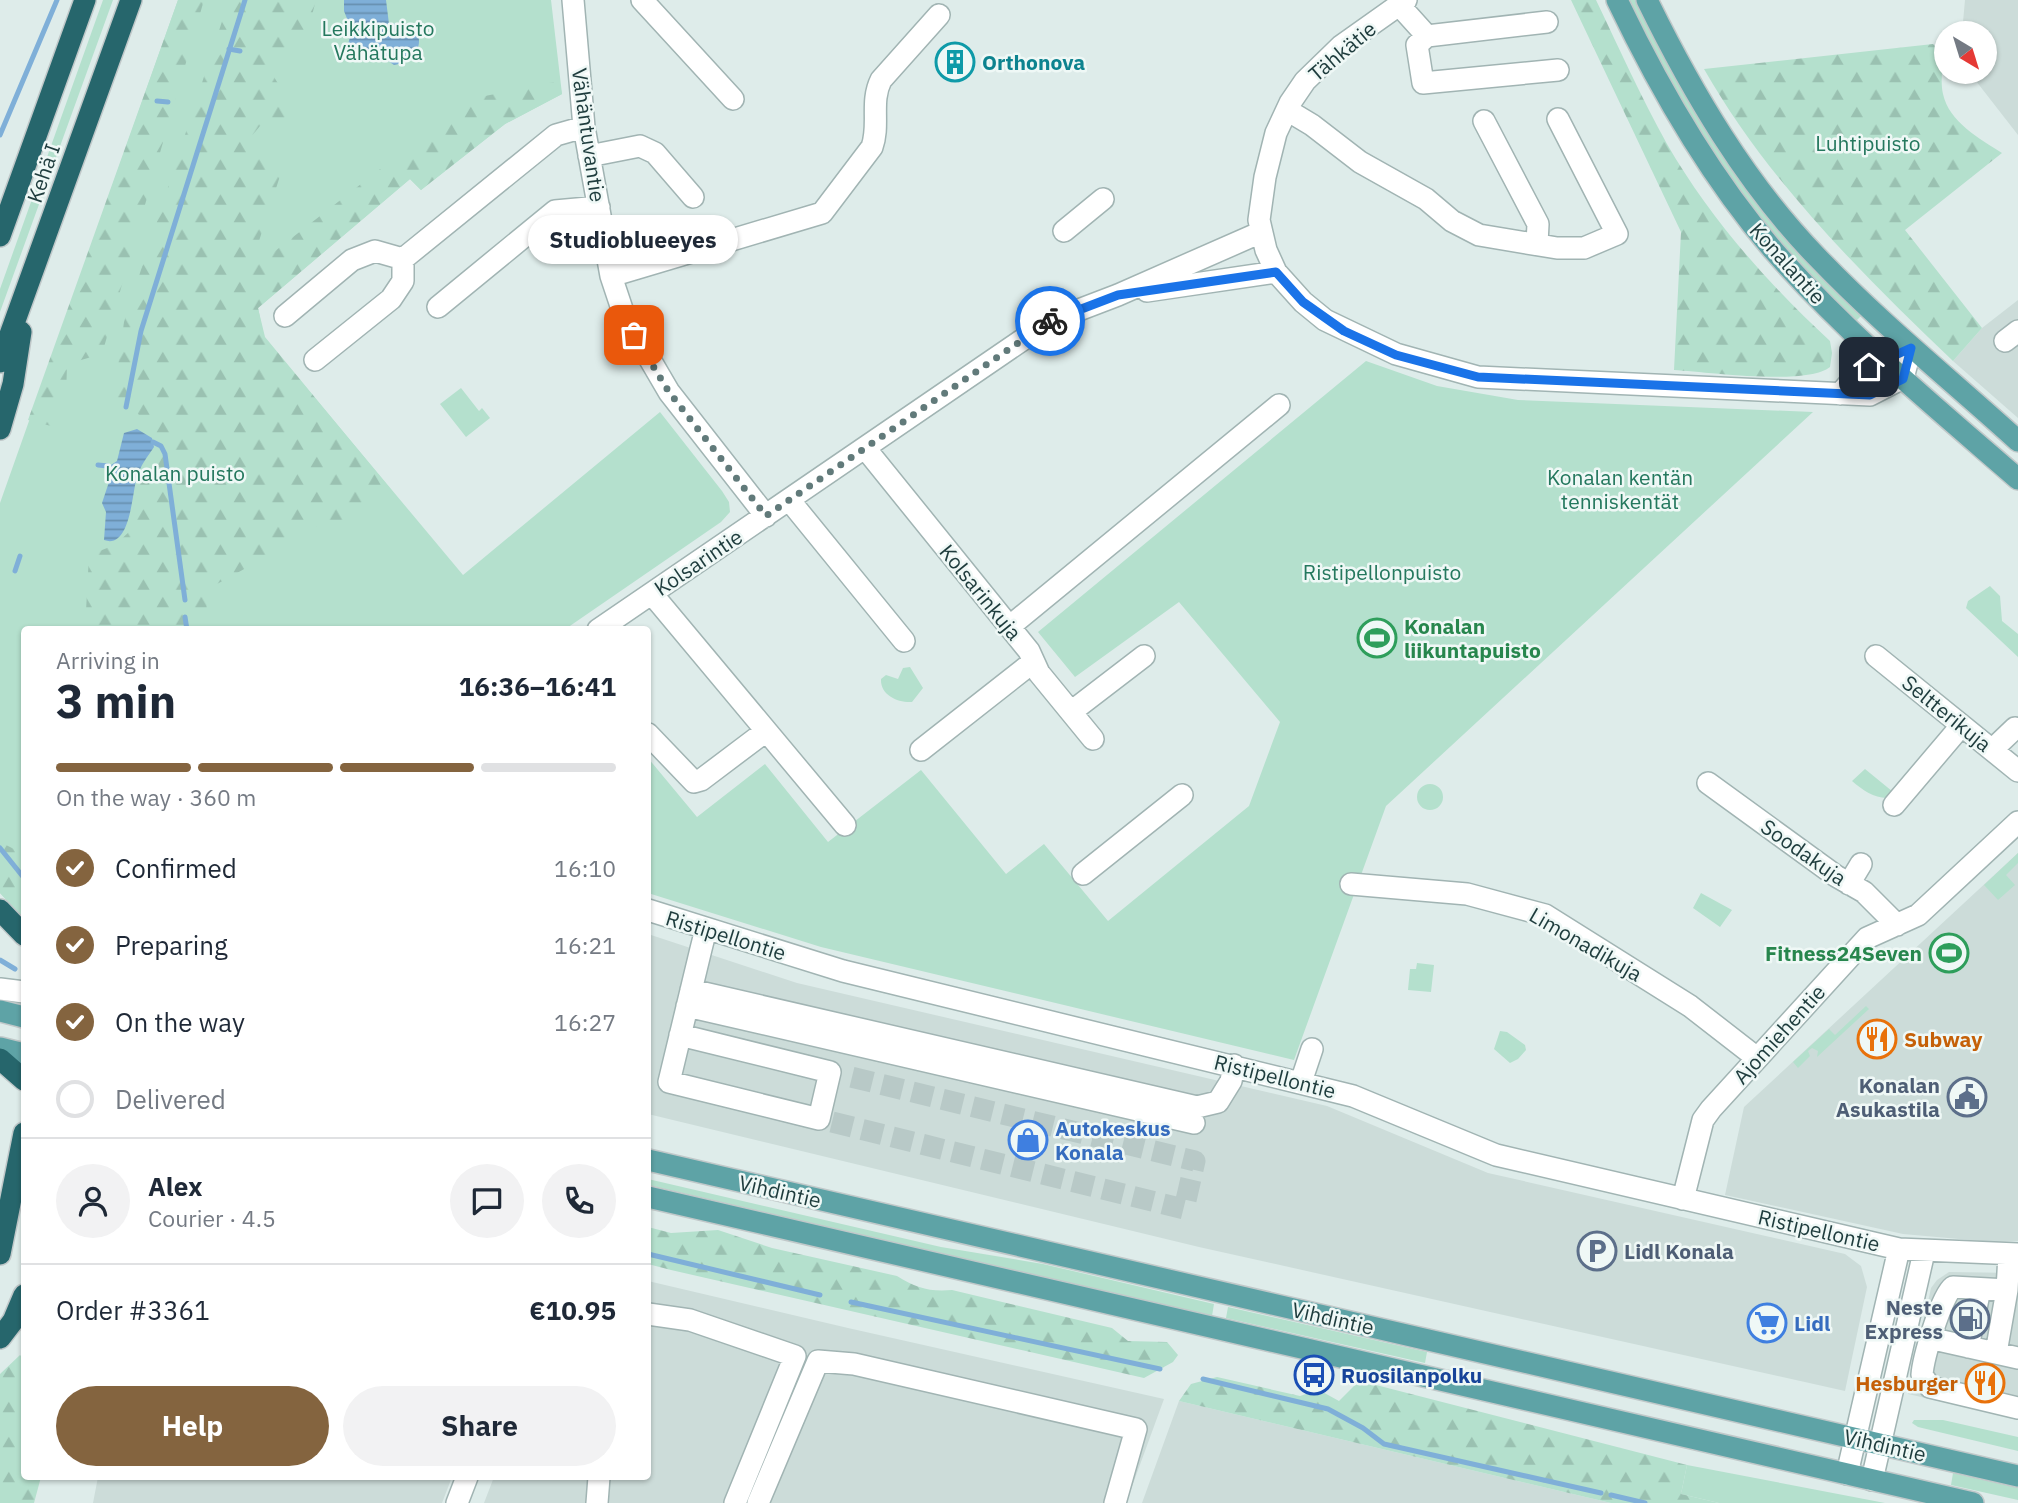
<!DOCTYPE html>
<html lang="en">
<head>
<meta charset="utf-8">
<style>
  body { margin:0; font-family:"IBM Plex Sans",sans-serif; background:#f2f2f3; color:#1f2937; height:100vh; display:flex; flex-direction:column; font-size:26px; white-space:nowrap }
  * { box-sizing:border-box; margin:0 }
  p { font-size:23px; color:#747a83 }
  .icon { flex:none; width:38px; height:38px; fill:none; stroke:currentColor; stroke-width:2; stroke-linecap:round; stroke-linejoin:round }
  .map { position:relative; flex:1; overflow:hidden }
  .sheet { position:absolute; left:21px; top:626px; width:630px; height:854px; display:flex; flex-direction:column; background:#fff; border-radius:7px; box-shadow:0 2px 5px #0004 }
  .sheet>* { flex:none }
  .needle { width:46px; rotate:142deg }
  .buttons { position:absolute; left:1934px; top:21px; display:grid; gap:14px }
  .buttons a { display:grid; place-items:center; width:63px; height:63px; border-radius:50%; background:#fff; box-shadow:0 2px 5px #0004; font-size:35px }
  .pin { position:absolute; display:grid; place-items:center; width:60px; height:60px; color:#fff; margin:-30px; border-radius:14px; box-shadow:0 4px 10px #0006 }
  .courier { position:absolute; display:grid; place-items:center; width:70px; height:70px; margin:-35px; border:5px solid #1a73e8; border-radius:50%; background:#fff; color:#222; box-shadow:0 2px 9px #0007 }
  .bubble { position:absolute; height:49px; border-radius:24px; background:#fff; box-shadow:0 2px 5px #0004; font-size:23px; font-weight:800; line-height:49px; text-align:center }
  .headline em { font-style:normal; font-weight:800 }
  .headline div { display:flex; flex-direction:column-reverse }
  .headline { display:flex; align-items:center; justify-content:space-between; height:119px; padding:0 35px }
  h1 { font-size:46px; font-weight:800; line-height:52px }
  .bar { display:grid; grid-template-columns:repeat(4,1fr); gap:10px 7px; align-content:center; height:84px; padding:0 35px }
  .bar i { height:9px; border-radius:5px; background:#e0e1e3 }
  .bar .current { background:#84643f }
  .bar p { grid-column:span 4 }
  .line { display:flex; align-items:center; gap:18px; padding:0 35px; border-top:2px solid #e0e1e3 }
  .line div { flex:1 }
  .round { display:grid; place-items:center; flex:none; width:74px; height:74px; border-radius:37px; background:#f2f2f3 }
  ol { padding:0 35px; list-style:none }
  li { display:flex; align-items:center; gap:21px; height:77px }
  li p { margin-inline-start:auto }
  li .icon { padding:7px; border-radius:50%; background:#84643f; color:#fff; stroke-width:4 }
  li:last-child { color:#747a83 }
  li i { width:38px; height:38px; border:4px solid #e0e1e3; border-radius:50% }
  .cta { display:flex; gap:14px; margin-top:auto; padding:14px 35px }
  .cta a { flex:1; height:80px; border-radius:42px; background:#84643f; color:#fff; font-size:28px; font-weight:800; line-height:80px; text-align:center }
  .cta a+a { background:#f2f2f3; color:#1f2937 }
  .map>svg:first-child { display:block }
</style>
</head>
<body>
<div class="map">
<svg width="2018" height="1503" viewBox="0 0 2018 1503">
  <defs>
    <pattern id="forest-firs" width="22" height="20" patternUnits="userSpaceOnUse" patternTransform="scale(1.75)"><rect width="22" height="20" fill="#b4e0cd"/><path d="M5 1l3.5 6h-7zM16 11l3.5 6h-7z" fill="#9ac1b1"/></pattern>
    <pattern id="water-rules" width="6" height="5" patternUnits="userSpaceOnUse" patternTransform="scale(1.75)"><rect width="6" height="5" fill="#7fafd8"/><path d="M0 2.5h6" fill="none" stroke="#6790b0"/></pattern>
  </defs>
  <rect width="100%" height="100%" fill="#deecea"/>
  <path fill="#ccdcd9" d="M1965 0H2018V135L1969 72H1984V33H1962Z
    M2018 300V418L1953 361 1982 328Z
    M2018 853V1241L1993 1242 1903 1234 1725 1195 1744 1107Z
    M648 934 797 983 1327 1106 1488 1173 1845 1254 1861 1266 1867 1287 1845 1391 1199 1247 648 1114Z
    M1949 1272 2018 1273V1419L1908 1394 1931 1288 1937 1280Z
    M648 1281 848 1328 1164 1399 1126 1503H484L494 1477H648Z
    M1179 1401 1611 1503H1142Z
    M98 1477H452L442 1503H93Z"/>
  <path fill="#b4e0cd" d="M103 0H113L0 312V289Z
    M178 0H551L562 94 505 124 421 190 410 179 258 308 264 337 463 575 660 412 722 491 729 502 730 512 721 522 564 630H24V920L0 893V503Z
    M1627 0H1641L1655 29 1863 314 1854 323 1778 243 1708 149Z
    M1366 361 1437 386 1518 400 1813 412 1386 806 1294 1060 821 947 648 893V758L697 817 765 764 828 842 921 770 1006 874 1044 844 1108 921 1249 806 1280 722 1179 602 1075 677 1038 632Z
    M461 388 479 411 482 408 490 418 466 437 440 404Z
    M1990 586 2000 596 2002 621 2018 634V657L1966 608 1968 601Z
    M910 667 923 688 912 702C898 703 880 695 881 679L886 675 898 679 903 668Z
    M1865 769 1898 796C1880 802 1866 793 1852 781Z
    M1417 797a13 13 0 1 1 26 0a13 13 0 1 1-26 0Z
    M2018 853V863L2006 875 2015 885 1998 900 1984 885Z
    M1701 893 1732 910 1720 927 1693 908Z
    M1417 963 1434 965 1431 992 1408 990 1410 969H1416Z
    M1866 1006 1869 1009 1817 1057 1818 1051 1812 1048 1808 1051 1810 1056 1798 1068 1793 1062 1829 1029 1835 1035Z
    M1500 1031 1507 1032 1525 1045 1526 1050 1518 1059 1510 1063 1494 1049Z
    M648 1179 941 1247 1043 1264 1214 1304 1212 1316 648 1185Z
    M1228 1307 1427 1352 1425 1363 1226 1318Z
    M1943 1420 2018 1437V1451L1918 1427 1912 1423 1914 1420Z
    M1687 1465 1885 1503H1719L1681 1494Z
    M1953 1473 2018 1488V1500L1951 1485Z"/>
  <path fill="url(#forest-firs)" d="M178 0H204L102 354 67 364 66 400 51 426 28 420Z
    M229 0H316L307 34 265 62 300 120 260 126 246 143 280 176 259 241 270 255 470 99 559 81 562 94 505 124 421 190 410 179 258 308 265 337 393 492 338 523 310 528 277 551 208 589 205 630H85L89 555 115 545 130 531 141 481 158 450 157 438 135 410 113 402 124 322Z
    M1571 0H1596C1619 48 1641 97 1667 144 1709 217 1768 284 1830 341L1832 353 1830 367C1807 386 1707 372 1674 370L1681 232Z
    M1933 44 1943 54C1943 67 1940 81 1943 94 1949 122 1980 139 2002 153L1905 230 1982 328 1953 361C1860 272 1768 181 1704 69Z
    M0 842 24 854V918L0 893Z
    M648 1227 671 1233 718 1230 772 1248 897 1276C916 1288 930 1292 952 1290L1112 1328 1128 1341 1167 1342 1178 1355 1173 1362 1144 1378 671 1270 648 1264Z
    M20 1355 24 1359V1477H41L34 1503H0V1374Z
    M1217 1377 1300 1396 1319 1390 1339 1401 1357 1383 1376 1385 1687 1465 1681 1494 1719 1503H1611L1179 1401 1191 1384Z"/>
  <path fill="url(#water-rules)" d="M344 0H386L389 24 405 23 417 31C424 49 412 62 394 65L372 50 360 52 348 44 352 31 344 11Z
    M137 429 152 438 154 447C148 456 140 466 137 477 132 491 131 550 104 540L106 512 102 503 111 476 108 467 117 461 124 433Z"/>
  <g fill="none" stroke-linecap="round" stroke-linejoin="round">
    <path stroke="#7fafd8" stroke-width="5" d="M229 49 240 51
      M157 101 168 102
      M0 135 57 0
      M126 407 141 331 245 0
      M153 442 161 446 165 454 185 600
      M98 465 108 466
      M15 571 20 556
      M185 617 187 630
      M0 848 24 878
      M0 960 15 969
      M648 1254 820 1295
      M851 1302 1160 1369
      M1203 1379 1328 1409 1363 1428 1384 1444 1601 1493
      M1611 1495 1645 1503"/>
    <path stroke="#b8c9c7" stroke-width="21" stroke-dasharray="21 10" stroke-linecap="butt" d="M832 1122 1184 1209 1195 1161 843 1075"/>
    <defs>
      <path id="minor" d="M573 0 584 127 611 276 624 315 669 392 766 516
        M642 0 733 99
        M1406 0 1341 46 1305 81 1290 103 1276 133 1265 177 1259 220 1266 250 1276 272 1303 302 1325 320 1396 354 1478 377 1870 395 1903 378 1911 348
        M1399 5 1427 36 1547 22
        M1427 36 1417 45 1423 83 1558 70
        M1287 110 1312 125 1360 162 1426 199 1452 221 1479 235 1557 248H1584L1617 234 1558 119
        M1484 121 1538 224 1537 244
        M589 156 640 146 655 153 693 197
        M1064 231 1103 199
        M611 276 822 213 872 147C880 125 870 102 881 80L939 15
        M1147 291 1276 272
        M438 307 555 211 599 207
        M285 316 352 260 375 251 403 259 556 135 584 127
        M2005 341 2018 331
        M315 360 391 299 403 281V259
        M1840 394 1857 374 1896 354
        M865 448 1029 651 1039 673 1093 739
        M790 501 904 641
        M652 594 845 825
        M1009 627 1279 405
        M598 630 1050 321 1118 295 1259 233
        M1876 656 2018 771
        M1071 712 1144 656
        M648 734 694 782 701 780 766 731
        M1993 749 2015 728
        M921 750 1033 662
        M1708 783 1836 876 1864 892 1897 925
        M1894 805 1961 726
        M1083 874 1182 795
        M1351 884 1467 894 1545 915 1690 1006 1757 1058
        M1849 884 1861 864
        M648 910 843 971 1353 1096 1496 1155 1899 1249 2018 1254
        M0 989 24 992
        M691 990 1197 1107 1218 1102 1231 1081 1234 1065
        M687 1006 1194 1123
        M680 1035 830 1072 819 1119 669 1082 701 949 706 929
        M1301 1082 1312 1049
        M1683 1199 1703 1120 1711 1109 1867 938 1918 915 2018 822
        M2007 1290 1953 1287C1941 1296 1923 1359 1922 1375L1930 1387 2018 1408
        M648 1314 690 1320 795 1356 735 1503
        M1929 1338 2018 1358
        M1968 1347 1980 1289
        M1996 1353 2007 1290 2009 1255
        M1847 1474 1899 1249
        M1872 1480 1924 1252
        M457 1503 467 1477
        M597 1503 599 1477
        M758 1503 818 1361 854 1364 1136 1429 1115 1503"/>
      <path id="major" d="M1617 0C1659 88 1710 177 1774 251 1848 335 1934 406 2018 479
        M1647 0C1692 92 1746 184 1817 257 1880 323 1951 380 2018 441
        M0 1011 24 1017
        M0 1048 24 1054
        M648 1160 2018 1476
        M648 1197 1973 1503"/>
      <path id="highway" d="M0 236 85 0
        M0 362 131 0
        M0 429 13 384 21 332
        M0 910 24 935
        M0 1059 24 1080
        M0 1254 24 1133
        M0 1338 13 1321 24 1295"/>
    </defs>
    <use href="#minor" stroke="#a1b4b3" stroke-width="24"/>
    <use href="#major" stroke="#c0c8c9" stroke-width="24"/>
    <use href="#highway" stroke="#c0c8c9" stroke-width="24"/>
    <use href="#minor" stroke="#fff" stroke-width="21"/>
    <use href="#major" stroke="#5ea3a6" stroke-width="21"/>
    <use href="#highway" stroke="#26666c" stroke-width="21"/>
  </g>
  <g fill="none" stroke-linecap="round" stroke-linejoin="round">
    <path stroke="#617a7a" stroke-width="7" stroke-dasharray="0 12.6" d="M634 335 669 392 766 516 1050 321"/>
    <path stroke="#1a73e8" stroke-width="9" d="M1050 321 1118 295 1276 272 1303 302 1344 331 1396 355 1478 377 1870 395 1903 379 1911 348 1869 367"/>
  </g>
  <defs>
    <symbol id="building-ring" viewBox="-11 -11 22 22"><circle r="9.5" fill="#eff8f6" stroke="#0f9aa8" stroke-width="1.5"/><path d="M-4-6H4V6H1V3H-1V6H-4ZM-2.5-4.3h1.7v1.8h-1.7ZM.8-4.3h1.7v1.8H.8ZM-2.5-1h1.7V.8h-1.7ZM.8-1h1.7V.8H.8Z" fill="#0f9aa8"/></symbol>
    <symbol id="stadium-ring" viewBox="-11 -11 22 22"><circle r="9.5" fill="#eff8f6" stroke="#2e9e5b" stroke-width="1.5"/><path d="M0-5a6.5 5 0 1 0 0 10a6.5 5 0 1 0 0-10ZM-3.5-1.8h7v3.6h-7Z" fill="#2e9e5b"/></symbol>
    <symbol id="restaurant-ring" viewBox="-11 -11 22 22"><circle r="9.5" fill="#eff8f6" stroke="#e8710a" stroke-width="1.5"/><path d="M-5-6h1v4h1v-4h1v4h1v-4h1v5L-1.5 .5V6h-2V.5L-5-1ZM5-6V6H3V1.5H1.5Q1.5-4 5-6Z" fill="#e8710a"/></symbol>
    <symbol id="civic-ring" viewBox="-11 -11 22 22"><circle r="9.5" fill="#eff8f6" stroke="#5c6f8a" stroke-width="1.5"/><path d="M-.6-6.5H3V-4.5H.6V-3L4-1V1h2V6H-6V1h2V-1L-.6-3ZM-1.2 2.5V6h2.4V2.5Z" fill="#5c6f8a"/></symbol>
    <symbol id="shop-ring" viewBox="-11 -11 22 22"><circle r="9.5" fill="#eff8f6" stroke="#3f7fe0" stroke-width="1.5"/><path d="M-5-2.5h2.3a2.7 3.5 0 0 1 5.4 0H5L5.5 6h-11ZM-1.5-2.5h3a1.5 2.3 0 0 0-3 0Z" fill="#3f7fe0"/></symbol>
    <symbol id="parking-ring" viewBox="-11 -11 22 22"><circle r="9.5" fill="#eff8f6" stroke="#5c6f8a" stroke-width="1.5"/><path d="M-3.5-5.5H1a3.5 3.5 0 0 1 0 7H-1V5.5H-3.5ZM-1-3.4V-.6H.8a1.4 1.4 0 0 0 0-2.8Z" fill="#5c6f8a"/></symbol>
    <symbol id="fuel-ring" viewBox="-11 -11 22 22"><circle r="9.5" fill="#eff8f6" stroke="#5c6f8a" stroke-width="1.5"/><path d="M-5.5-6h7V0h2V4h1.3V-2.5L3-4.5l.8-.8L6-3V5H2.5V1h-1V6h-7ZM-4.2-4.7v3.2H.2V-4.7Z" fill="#5c6f8a"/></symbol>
    <symbol id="supermarket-ring" viewBox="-11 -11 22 22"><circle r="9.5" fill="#eff8f6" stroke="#3f7fe0" stroke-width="1.5"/><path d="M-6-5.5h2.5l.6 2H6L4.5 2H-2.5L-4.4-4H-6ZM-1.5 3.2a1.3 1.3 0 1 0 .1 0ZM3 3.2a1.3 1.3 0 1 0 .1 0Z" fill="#3f7fe0"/></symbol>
    <symbol id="bus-ring" viewBox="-11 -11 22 22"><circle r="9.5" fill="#eff8f6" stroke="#1a4fb4" stroke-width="1.5"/><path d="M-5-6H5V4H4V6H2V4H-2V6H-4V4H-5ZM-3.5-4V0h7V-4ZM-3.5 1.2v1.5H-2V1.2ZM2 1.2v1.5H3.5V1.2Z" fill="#1a4fb4"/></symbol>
  </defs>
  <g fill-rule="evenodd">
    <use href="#building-ring" x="933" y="40" width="44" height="44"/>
    <use href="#stadium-ring" x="1355" y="616" width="44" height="44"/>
    <use href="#stadium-ring" x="1927" y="931" width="44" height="44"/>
    <use href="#restaurant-ring" x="1855" y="1017" width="44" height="44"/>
    <use href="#civic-ring" x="1945" y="1075" width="44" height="44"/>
    <use href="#shop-ring" x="1006" y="1118" width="44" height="44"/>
    <use href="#parking-ring" x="1575" y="1229" width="44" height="44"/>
    <use href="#fuel-ring" x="1948" y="1297" width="44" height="44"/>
    <use href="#supermarket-ring" x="1745" y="1301" width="44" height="44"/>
    <use href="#bus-ring" x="1292" y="1353" width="44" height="44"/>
    <use href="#restaurant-ring" x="1963" y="1361" width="44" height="44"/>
  </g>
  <g text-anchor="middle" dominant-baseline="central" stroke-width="5" stroke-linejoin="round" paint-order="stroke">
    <g font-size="21" fill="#24785e" stroke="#eff8f6">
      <text x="378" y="28">Leikkipuisto<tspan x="378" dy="24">Vähätupa</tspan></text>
      <text x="1868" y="143">Luhtipuisto</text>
      <text x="175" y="473">Konalan puisto</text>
      <text x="1620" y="477">Konalan kentän<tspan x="1620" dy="24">tenniskentät</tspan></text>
      <text x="1382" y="572">Ristipellonpuisto</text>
    </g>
    <g font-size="21" fill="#1e3c3d" stroke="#eff8f6">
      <text transform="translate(1342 51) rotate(-40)">Tähkätie</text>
      <text transform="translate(589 135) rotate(82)">Vähäntuvantie</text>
      <text transform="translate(43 173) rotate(-71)">Kehä I</text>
      <text transform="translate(1788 263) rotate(48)">Konalantie</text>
      <text transform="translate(698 562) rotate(-34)">Kolsarintie</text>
      <text transform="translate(981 592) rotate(51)">Kolsarinkuja</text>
      <text transform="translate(1947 713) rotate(39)">Seltterikuja</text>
      <text transform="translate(1804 852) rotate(35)">Soodakuja</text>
      <text transform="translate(726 935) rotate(17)">Ristipellontie</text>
      <text transform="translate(1586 944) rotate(30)">Limonadikuja</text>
      <text transform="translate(1779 1034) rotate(-48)">Ajomiehentie</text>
      <text transform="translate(1275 1076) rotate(14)">Ristipellontie</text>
      <text transform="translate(780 1191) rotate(13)">Vihdintie</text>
      <text transform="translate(1819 1230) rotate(13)">Ristipellontie</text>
      <text transform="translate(1333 1318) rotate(13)">Vihdintie</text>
      <text transform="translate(1885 1445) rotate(13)">Vihdintie</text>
    </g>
    <g font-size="21" font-weight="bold" fill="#0d838f" stroke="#eff8f6" text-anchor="start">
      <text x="982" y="62">Orthonova</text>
    </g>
    <g font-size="21" font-weight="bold" fill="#27864d" stroke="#eff8f6" text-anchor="start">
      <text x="1404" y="626">Konalan<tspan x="1404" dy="24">liikuntapuisto</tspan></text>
      <text x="1922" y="953" text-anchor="end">Fitness24Seven</text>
    </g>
    <g font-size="21" font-weight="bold" fill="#c56008" stroke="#eff8f6" text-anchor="start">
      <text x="1904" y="1039">Subway</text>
      <text x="1958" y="1383" text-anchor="end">Hesburger</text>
    </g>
    <g font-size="21" font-weight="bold" fill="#4e5e75" stroke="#eff8f6" text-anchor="end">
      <text x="1940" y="1085">Konalan<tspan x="1940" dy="24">Asukastila</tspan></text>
      <text x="1624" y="1251" text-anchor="start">Lidl Konala</text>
      <text x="1943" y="1307">Neste<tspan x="1943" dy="24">Express</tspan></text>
    </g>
    <g font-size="21" font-weight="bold" fill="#366cbe" stroke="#eff8f6" text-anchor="start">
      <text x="1055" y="1128">Autokeskus<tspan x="1055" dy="24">Konala</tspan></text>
      <text x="1794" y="1323">Lidl</text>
    </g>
    <g font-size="21" font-weight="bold" fill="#164399" stroke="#eff8f6" text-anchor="start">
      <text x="1341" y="1375">Ruosilanpolku</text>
    </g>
  </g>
</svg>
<div class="buttons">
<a><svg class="needle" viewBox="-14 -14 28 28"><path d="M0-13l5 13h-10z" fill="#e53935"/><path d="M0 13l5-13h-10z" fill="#747a83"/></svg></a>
</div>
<div class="pin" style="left:634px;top:335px;background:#ea580c"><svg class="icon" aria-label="bag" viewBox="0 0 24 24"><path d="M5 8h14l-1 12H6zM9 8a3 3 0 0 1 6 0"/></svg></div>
<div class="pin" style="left:1869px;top:367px;background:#1f2937"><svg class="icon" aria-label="home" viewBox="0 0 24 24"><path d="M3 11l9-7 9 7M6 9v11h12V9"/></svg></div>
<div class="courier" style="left:1050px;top:321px"><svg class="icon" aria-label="bike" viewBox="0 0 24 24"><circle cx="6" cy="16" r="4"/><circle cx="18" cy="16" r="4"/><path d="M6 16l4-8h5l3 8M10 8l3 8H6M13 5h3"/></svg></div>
<div class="bubble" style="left:528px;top:215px;width:210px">Studioblueeyes</div>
<section class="sheet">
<div class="headline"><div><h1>3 min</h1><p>Arriving in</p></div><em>16:36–16:41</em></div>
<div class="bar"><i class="current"></i><i class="current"></i><i class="current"></i><i></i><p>On the way · 360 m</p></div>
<ol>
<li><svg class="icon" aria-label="check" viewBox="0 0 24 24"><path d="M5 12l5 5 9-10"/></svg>Confirmed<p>16:10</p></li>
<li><svg class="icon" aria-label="check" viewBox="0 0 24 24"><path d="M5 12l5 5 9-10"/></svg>Preparing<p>16:21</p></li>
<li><svg class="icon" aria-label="check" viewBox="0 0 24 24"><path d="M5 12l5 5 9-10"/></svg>On the way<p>16:27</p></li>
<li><i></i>Delivered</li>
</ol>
<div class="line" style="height:126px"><a class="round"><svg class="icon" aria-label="person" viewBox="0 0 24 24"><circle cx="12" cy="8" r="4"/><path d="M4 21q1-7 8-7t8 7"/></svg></a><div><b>Alex</b><p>Courier · 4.5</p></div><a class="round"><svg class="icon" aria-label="chat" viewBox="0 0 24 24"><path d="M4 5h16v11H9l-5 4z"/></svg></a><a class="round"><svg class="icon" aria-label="phone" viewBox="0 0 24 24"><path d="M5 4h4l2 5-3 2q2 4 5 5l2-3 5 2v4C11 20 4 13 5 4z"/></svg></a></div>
<div class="line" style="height:91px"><div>Order #3361</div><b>€10.95</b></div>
<div class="cta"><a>Help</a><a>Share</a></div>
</section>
</div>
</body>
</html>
